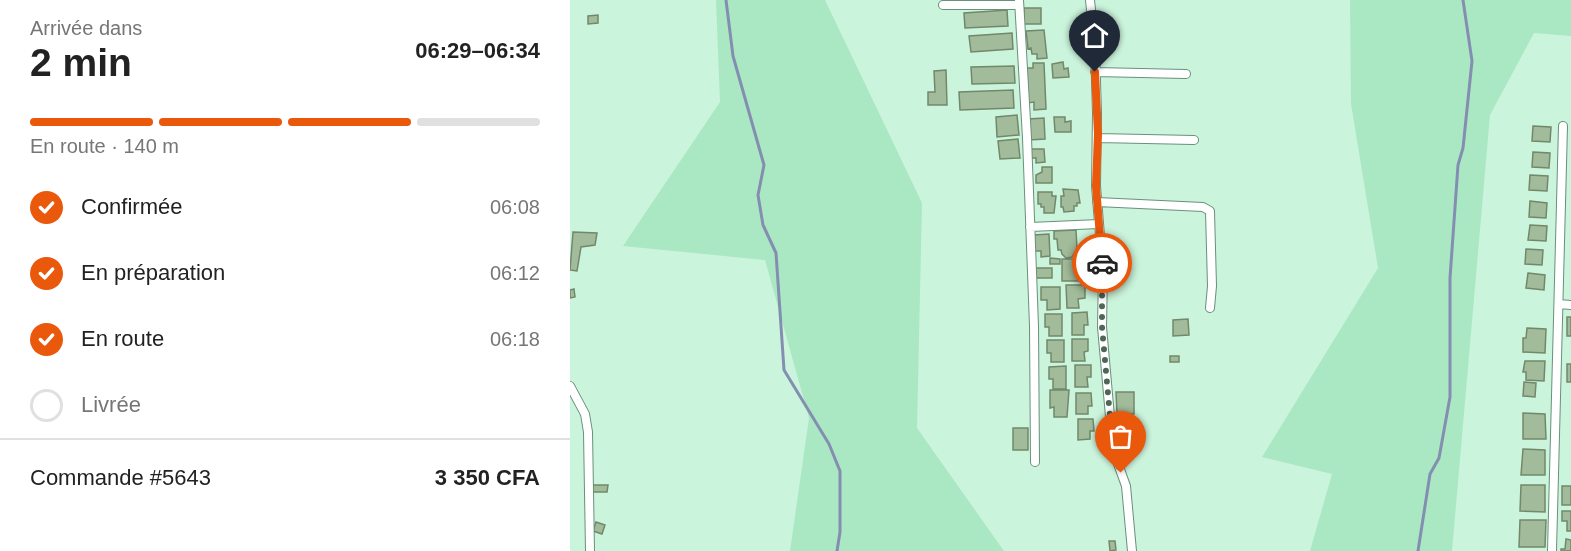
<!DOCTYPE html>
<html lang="fr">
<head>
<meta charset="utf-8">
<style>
  body { margin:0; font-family:Arial,sans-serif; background:#f2f2f2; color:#222; height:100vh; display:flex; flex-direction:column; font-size:22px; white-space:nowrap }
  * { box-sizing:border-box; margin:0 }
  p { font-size:20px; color:#767676 }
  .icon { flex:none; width:33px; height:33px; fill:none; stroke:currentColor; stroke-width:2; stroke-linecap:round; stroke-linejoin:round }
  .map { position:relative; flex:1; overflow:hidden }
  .drawer { display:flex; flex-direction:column; background:#fff; width:570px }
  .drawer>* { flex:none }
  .pin { position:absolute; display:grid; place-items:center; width:51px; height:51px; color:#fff; margin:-62px -26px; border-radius:50% 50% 50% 0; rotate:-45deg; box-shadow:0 0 6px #0007 }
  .pin .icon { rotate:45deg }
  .courier { position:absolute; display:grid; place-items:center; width:60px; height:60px; margin:-30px; border:4px solid #ea580c; border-radius:50%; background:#fff; color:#222; box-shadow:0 2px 8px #0007 }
  .headline em { font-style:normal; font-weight:700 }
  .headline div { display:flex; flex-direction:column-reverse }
  .headline { display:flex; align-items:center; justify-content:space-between; height:102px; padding:0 30px }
  h1 { font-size:39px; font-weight:700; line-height:45px }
  .bar { display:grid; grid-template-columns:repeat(4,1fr); gap:9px 6px; align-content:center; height:72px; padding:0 30px }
  .bar i { height:8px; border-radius:4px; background:#e0e0e0 }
  .bar .current { background:#ea580c }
  .bar p { grid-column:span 4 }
  .line { display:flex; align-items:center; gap:15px; padding:0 30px; border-top:2px solid #e0e0e0 }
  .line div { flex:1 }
  ol { padding:0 30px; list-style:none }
  li { display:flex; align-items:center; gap:18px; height:66px }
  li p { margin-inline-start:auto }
  li .icon { padding:6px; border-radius:50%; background:#ea580c; color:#fff; stroke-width:4 }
  li:last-child { color:#767676 }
  li i { width:33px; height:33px; border:3px solid #e0e0e0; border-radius:50% }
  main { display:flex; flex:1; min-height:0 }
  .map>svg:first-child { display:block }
</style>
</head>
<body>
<main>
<section class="drawer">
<div class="headline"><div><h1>2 min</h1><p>Arrivée dans</p></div><em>06:29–06:34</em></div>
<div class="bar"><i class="current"></i><i class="current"></i><i class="current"></i><i></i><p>En route · 140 m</p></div>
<ol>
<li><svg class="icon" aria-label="check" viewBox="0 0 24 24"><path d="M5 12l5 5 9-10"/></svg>Confirmée<p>06:08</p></li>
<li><svg class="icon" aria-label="check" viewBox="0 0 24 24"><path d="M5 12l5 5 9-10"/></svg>En préparation<p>06:12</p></li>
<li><svg class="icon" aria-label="check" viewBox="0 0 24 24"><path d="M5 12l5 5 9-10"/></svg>En route<p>06:18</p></li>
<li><i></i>Livrée</li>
</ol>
<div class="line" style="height:78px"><div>Commande #5643</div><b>3 350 CFA</b></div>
</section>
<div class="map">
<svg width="1001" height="551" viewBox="0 0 1001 551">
  <rect width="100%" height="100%" fill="#cbf4dc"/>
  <path fill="#aae8c4" d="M146 0H255L352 203 347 428 434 551H220L239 418 195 260 53 246 150 102Z
    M780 0H1001V36L964 33 920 115 882 551H740L762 474 692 457 808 268 781 104Z"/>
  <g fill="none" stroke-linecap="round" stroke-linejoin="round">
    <path stroke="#848eb0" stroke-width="3" d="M156 0 163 56 194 165 188 195 193 225 206 253 214 370 259 444 270 471V532L267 551
      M848 551 860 474 869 458 880 397V278L888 165 893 148 902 61 893 0"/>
  </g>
  <path fill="#a2bb9a" stroke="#71896a" stroke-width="1.5" d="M454 8H471V24H454Z
    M437 10 438 26 395 28 394 13Z
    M28 15V23L18 24V16Z
    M474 30 477 58 467 59V54H462L461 48 458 49 456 31Z
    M442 33 443 49 401 52 399 36Z
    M493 62 494 69 498 68 499 77 483 78 482 64Z
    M463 63H474L476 109 464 110V102L457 103 456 68H463Z
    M444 66 445 83 402 84 401 67Z
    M376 70 377 105H358V92H365L364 71Z
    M443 90 444 108 390 110 389 92Z
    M447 115 449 135 427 137 426 117Z
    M484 117H495V122L501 121V132H485Z
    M474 118 475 139 459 140 458 119Z
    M963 126 981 127 980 142 962 141Z
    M448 139 450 158 430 159 428 141Z
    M459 149H474L475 162 466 163V158H460Z
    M963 152 980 153 979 168 962 167Z
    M472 167H482V183H466V175L472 172Z
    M960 175 978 176 977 191 959 190Z
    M493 189 508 190 510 203H507V206H504V211L494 212 493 207H491V196H494Z
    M468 192H482V196H486L484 213H474V207H471V204H468Z
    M960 201 977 203 976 218 959 217Z
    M960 225 977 226 976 241 958 240Z
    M506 230 507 249 502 257 496 258 492 254 491 250H488L487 239H484V231Z
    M3 232 27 233 25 245 11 247 7 271 0 270Z
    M479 234 480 256 471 257V251H464V235Z
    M956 249 973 250 972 265 955 264Z
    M480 258 490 259V264H480Z
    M492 259H508L509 281H492Z
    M465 268H482V278H465Z
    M958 273 975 275 974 290 956 288Z
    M496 285H515V298L508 299 509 308H497Z
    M471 287H490V309L477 310V300H471Z
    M4 289 5 297 0 298V290Z
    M517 312 518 325H514V335H502V313Z
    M475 314H492V336H479V327H475Z
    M997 317H1001V336H997Z
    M618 319 619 335 603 336V320Z
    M957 328 976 329 975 353 953 352V338H956Z
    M502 339H518V351L514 352 515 361H502Z
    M477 340H494V362H481V353H477Z
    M600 356H609V362H600Z
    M955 361H975L974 381 956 380V372H953Z
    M997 364H1001V382H997Z
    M505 365H521V377H517L518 387H505Z
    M496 366V389H483V379H479V367Z
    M954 382 966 383 965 397 953 396Z
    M480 390H499L497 417H484V407L480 408Z
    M546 392H564V414H547Z
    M506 393H521L522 406H518V414H506Z
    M953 413 975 414 976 439H953Z
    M508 419H523L524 431H520V439L508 440Z
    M443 428H458V450H443Z
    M953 449 975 450V475H951Z
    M23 485H38L37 492H23Z
    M951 485H975V512L950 511Z
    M992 486H1001V505H992Z
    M992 511H1001V531H997V521H992Z
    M950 520H976L975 547H949Z
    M26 522 35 525 32 534 23 531Z
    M996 539 1001 540V551H991V549H995Z
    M539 541H545L546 550 540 551Z"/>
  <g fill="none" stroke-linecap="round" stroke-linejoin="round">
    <defs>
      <path id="street" d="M449 0 457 138 464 326 465 462
        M520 0 525 48 527 113 526 186 533 272 532 327 543 450 556 486 562 551
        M373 5H449
        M525 72 616 74
        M527 138 624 140
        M527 202 633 207 640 211 642 286 640 308
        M460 227 529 224
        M989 304 1001 305
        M0 386 15 414 18 432 20 551
        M982 551 993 126"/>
    </defs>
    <use href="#street" stroke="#6a907a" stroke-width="10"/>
    <use href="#street" stroke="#fff" stroke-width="8"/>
  </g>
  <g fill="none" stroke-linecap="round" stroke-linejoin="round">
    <path stroke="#4e6658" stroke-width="6" stroke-dasharray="0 10.8" d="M532 263V327L543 450 551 473"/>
    <path stroke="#ea580c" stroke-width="8" d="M525 72 528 134 526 186 532 263"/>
  </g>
</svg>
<div class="pin" style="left:551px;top:473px;background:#ea580c"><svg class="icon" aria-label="bag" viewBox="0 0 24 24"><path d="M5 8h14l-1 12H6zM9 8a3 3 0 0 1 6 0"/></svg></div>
<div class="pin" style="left:525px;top:72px;background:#1f2937"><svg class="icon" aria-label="home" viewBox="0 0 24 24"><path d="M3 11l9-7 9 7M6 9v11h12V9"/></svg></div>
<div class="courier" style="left:532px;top:263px"><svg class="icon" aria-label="car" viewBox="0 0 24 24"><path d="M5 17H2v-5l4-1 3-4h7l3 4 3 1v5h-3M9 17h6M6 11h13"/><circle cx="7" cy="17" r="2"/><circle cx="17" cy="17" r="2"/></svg></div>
</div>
</main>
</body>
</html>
